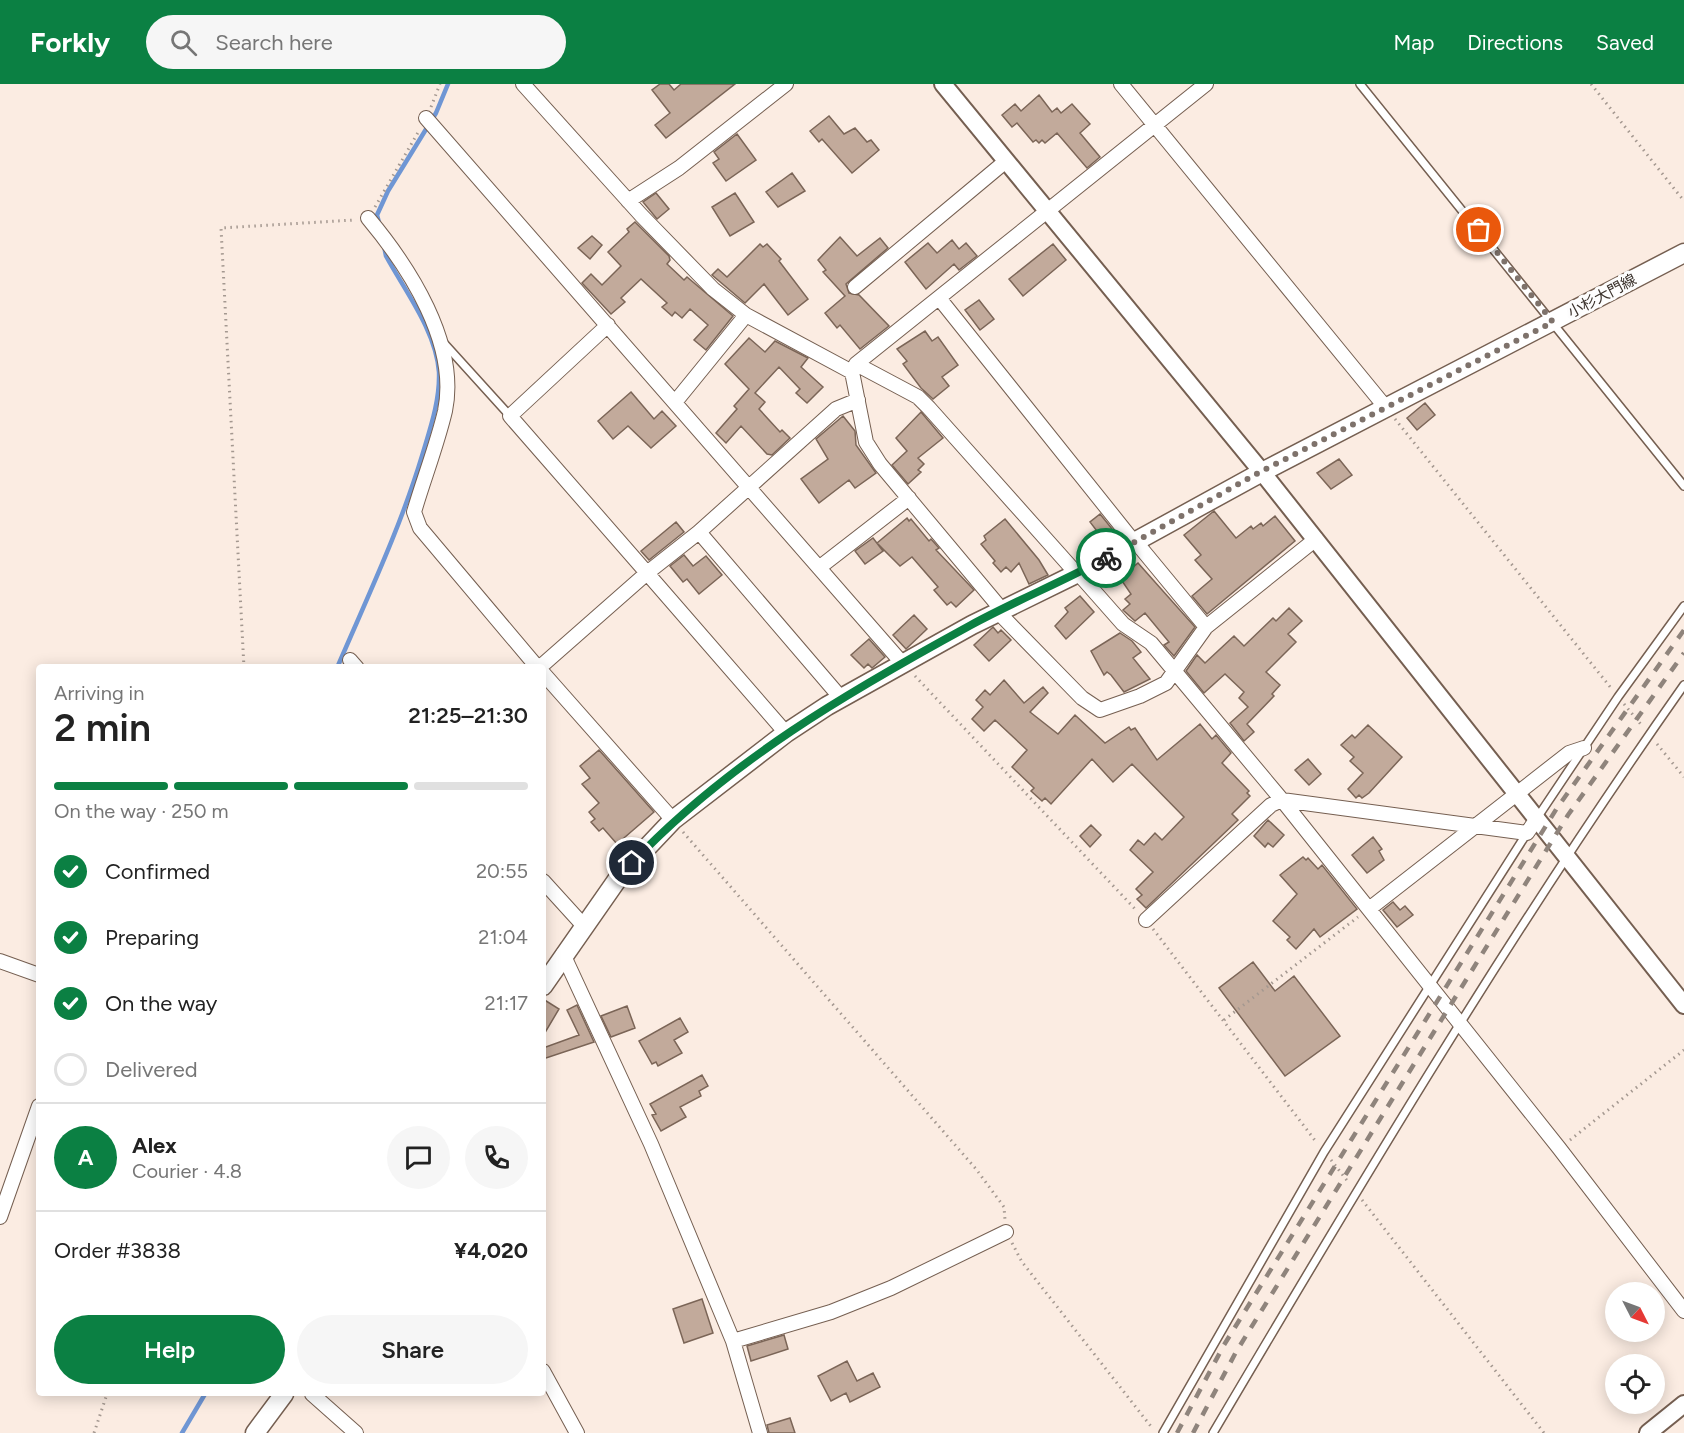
<!DOCTYPE html>
<html lang="en">
<head>
<meta charset="utf-8">
<style>
  body { margin:0; font-family:Figtree,"Noto Sans JP",sans-serif; background:#f6f6f6; color:#222; height:100vh; display:flex; flex-direction:column; font-size:22px; white-space:nowrap }
  * { box-sizing:border-box; margin:0 }
  p { font-size:20px; color:#767676 }
  .icon { flex:none; width:33px; height:33px; fill:none; stroke:currentColor; stroke-width:2; stroke-linecap:round; stroke-linejoin:round }
  .map { position:relative; flex:1; overflow:hidden }
  .drawer { position:absolute; left:36px; top:580px; width:510px; height:732px; display:flex; flex-direction:column; background:#fff; border-radius:6px; box-shadow:0 3px 15px #0003 }
  .drawer>* { flex:none }
  .needle { width:39px; rotate:132deg }
  .controls { position:absolute; left:1605px; top:1198px; display:grid; gap:12px }
  .controls a { display:grid; place-items:center; width:60px; height:60px; border-radius:50%; background:#fff; box-shadow:0 3px 15px #0003; font-size:30px }
  .pin { position:absolute; display:grid; place-items:center; width:51px; height:51px; color:#fff; margin:-26px; border:3px solid #fff; border-radius:50%; box-shadow:0 2px 6px #0007 }
  .courier { position:absolute; display:grid; place-items:center; width:60px; height:60px; margin:-30px; border:4px solid #0b8043; border-radius:50%; background:#fff; color:#222; box-shadow:0 2px 8px #0007 }
  .overview em { font-style:normal; font-weight:600 }
  .overview div { display:flex; flex-direction:column-reverse }
  .overview { display:flex; align-items:center; justify-content:space-between; height:102px; padding:0 18px }
  h1 { font-size:39px; font-weight:600; line-height:45px }
  .bar { display:grid; grid-template-columns:repeat(4,1fr); gap:9px 6px; align-content:center; height:72px; padding:0 18px }
  .bar i { height:8px; border-radius:4px; background:#e0e0e0 }
  .bar .on { background:#0b8043 }
  .bar p { grid-column:span 4 }
  .line { display:flex; align-items:center; gap:15px; padding:0 18px; border-top:2px solid #e0e0e0 }
  .line div { flex:1 }
  .round { display:grid; place-items:center; flex:none; width:63px; height:63px; border-radius:32px; background:#f6f6f6 }
  ol { padding:0 18px; list-style:none }
  li { display:flex; align-items:center; gap:18px; height:66px }
  li p { margin-inline-start:auto }
  li .icon { padding:6px; border-radius:50%; background:#0b8043; color:#fff; stroke-width:4 }
  li:last-child { color:#767676 }
  li i { width:33px; height:33px; border:3px solid #e0e0e0; border-radius:50% }
  .primary-button { display:flex; gap:12px; margin-top:auto; padding:12px 18px }
  .primary-button a { flex:1; height:69px; border-radius:36px; background:#0b8043; color:#fff; font-size:24px; font-weight:600; line-height:69px; text-align:center }
  .primary-button a+a { background:#f6f6f6; color:#222 }
  header { display:flex; align-items:center; gap:36px; box-sizing:border-box; height:84px; padding:0 30px; background:#0b8043; color:#fff }
  header strong { font-size:28px }
  nav { display:flex; gap:33px; margin-inline-start:auto; font-size:21px }
  .search { width:420px; height:54px; background:#f6f6f6; display:flex; align-items:center; gap:15px; box-sizing:border-box; padding:0 21px; border-radius:33px; color:#767676; font-size:22px }
  .map>svg:first-child { display:block }
</style>
</head>
<body>
<header>
<strong>Forkly</strong>
<div class="search"><svg class="icon" aria-label="search" viewBox="0 0 24 24"><circle cx="10" cy="10" r="6"/><path d="M15 15l6 6"/></svg>Search here</div>
<nav><a>Map</a><a>Directions</a><a>Saved</a></nav>
</header>
<div class="map">
<svg width="1684" height="1349" viewBox="0 0 1684 1349">
  <rect width="100%" height="100%" fill="#fbece2"/>
  <g fill="none" stroke-linecap="round" stroke-linejoin="round">
    <path stroke="#6f96d4" stroke-width="4.5" d="M380 142 377 131 388 107 436 29 448 0
      M337 584C367 514 400 445 422 372 430 345 440 317 439 288 436 247 405 207 386 172L384 162
      M182 1349 205 1310"/>
  </g>
  <path fill="#c2aa9b" stroke="#7b6557" stroke-width="1.5" d="M660 0H669L674 6 681 0H735L666 54 655 41 670 29 652 6Z
    M1039 11 1052 28 1057 24 1061 29 1072 20 1090 40 1080 49 1100 73 1087 84 1057 49 1045 59 1042 56 1039 59 1036 56 1033 58 1017 39 1012 43 1002 31 1015 20 1021 27Z
    M829 32 844 50 855 44 867 58 871 56 879 66 852 89 822 55 819 58 810 47Z
    M737 50 756 76 726 97 713 79 719 75 714 68Z
    M792 89 805 107 778 123 766 108Z
    M656 109 669 125 657 135 643 118Z
    M735 109 754 138 730 152 712 123Z
    M635 138 669 172 670 176 667 180 684 196 687 193 733 232 706 266 694 256 708 241 690 225 682 234 675 228 672 232 662 223 667 219 641 195 621 214 625 218 611 230 582 199 591 190 602 201 621 182 608 168 629 148 627 145Z
    M592 152 602 161 590 175 578 164Z
    M840 153 857 172 880 154 888 164 846 200 849 209 859 211 889 242 860 265 840 241 837 244 825 229 845 212 823 188 826 186 818 176Z
    M952 156 959 165 966 159 977 172 959 186 954 180 926 205 905 178 928 159 937 169Z
    M760 160 763 163 767 160 781 175 779 177 808 215 788 231 764 200 745 219 712 191 718 185 727 193Z
    M1053 160 1066 176 1023 212 1009 195Z
    M979 216 994 235 980 246 965 226Z
    M925 247 932 257 938 253 958 281 942 293 949 302 933 315 921 304 903 280 907 277 897 265Z
    M749 254 765 268 775 257 808 274 801 283 823 303 807 319 796 309 800 305 779 283 755 309 765 318 759 325 780 348 782 346 790 354 772 371 767 370 741 342 726 359 716 349 737 325 734 322 749 305 725 280Z
    M631 308 654 335 662 327 676 342 651 364 628 342 613 355 598 337Z
    M1425 319 1435 331 1417 346 1407 334Z
    M921 328 943 354 918 374 924 380 918 386 921 388 908 400 892 381 907 367 896 354Z
    M843 332 855 347 856 361 876 389 855 404 849 396 819 419 801 395 828 375 816 355Z
    M1339 375 1352 391 1331 405 1317 389Z
    M1214 427 1236 454 1251 442 1253 445 1261 439 1263 442 1275 432 1295 457 1207 530 1192 512 1212 495 1195 476 1201 471 1184 451Z
    M1100 430 1117 451 1106 459 1090 438Z
    M907 434 909 437 911 435 929 457 931 455 939 464 936 466 974 506 956 523 951 518 947 521 934 506 938 503 912 473 900 482 877 459Z
    M1005 435 1039 476 1048 491 1029 500 1019 479 1011 488 1006 483 1001 488 993 479 995 477 981 460 986 456 984 452Z
    M676 438 684 448 649 476 641 467Z
    M873 454 883 467 865 480 855 467Z
    M684 471 693 482 706 472 722 491 699 510 687 495 683 498 670 482Z
    M1138 479 1195 543 1174 572 1164 561 1169 558 1145 529 1135 537 1123 526 1130 520 1125 515 1131 510 1120 494Z
    M1080 512 1094 528 1066 555 1055 542 1068 528 1065 524Z
    M1289 524 1302 537 1288 550 1296 558 1266 588 1280 601 1272 610 1274 612 1247 640 1254 648 1244 657 1230 639 1248 623 1239 614 1244 608 1225 590 1204 609 1186 587 1197 571 1205 579 1234 552 1244 562 1273 534 1276 537Z
    M914 531 927 545 906 565 893 551Z
    M993 543 998 549 1001 546 1011 556 989 577 974 561Z
    M1120 549 1132 557 1141 568 1133 574 1150 595 1124 608 1111 591 1107 588 1104 591 1091 567Z
    M869 555 885 573 872 584 868 580 864 584 851 571Z
    M1004 596 1024 619 1043 603 1048 609 1030 628 1058 650 1075 631 1105 659 1129 643 1131 646 1135 644 1157 676 1200 640 1212 655 1216 651 1231 669 1222 679 1249 707 1247 709 1250 712 1232 730 1238 736 1146 824 1137 815 1142 811 1136 805 1153 788 1130 766 1138 756 1144 761 1155 749 1162 756 1184 733 1132 680 1113 698 1092 675 1051 720 1045 714 1042 717 1031 707 1034 704 1012 683 1027 666 995 636 984 647 972 635 983 623 976 616 985 606 990 611Z
    M1368 641 1402 673 1369 709 1362 714 1359 711 1356 714 1348 705 1363 689 1350 677 1354 673 1341 661 1352 651 1355 654Z
    M599 666 654 728 617 760 603 744 599 747 591 738 595 735 589 728 599 719 582 700 590 694 580 682Z
    M1308 675 1321 690 1309 701 1295 686Z
    M1268 736 1284 751 1273 763 1268 759 1265 763 1254 752Z
    M1091 741 1101 751 1090 763 1080 752Z
    M1373 753 1382 765 1379 767 1384 776 1367 789 1352 771Z
    M1303 773 1306 776 1308 774 1318 785 1322 781 1357 825 1320 853 1314 845 1296 865 1287 856 1290 853 1273 837 1297 810 1280 791Z
    M1393 818 1400 826 1405 822 1413 831 1397 843 1383 826Z
    M1253 878 1275 907 1294 892 1340 952 1285 992 1219 904Z
    M543 915 559 925 543 952Z
    M577 921 594 958 543 975V964L579 951 567 926Z
    M627 922 635 944 611 953 601 932Z
    M680 934 688 948 674 956 682 969 658 982 656 978 652 980 639 957Z
    M702 991 708 1002 699 1007 701 1012 680 1023 686 1033 661 1047 652 1031 656 1030 650 1020Z
    M702 1215 713 1249 684 1259 673 1225Z
    M784 1251 788 1265 751 1277 747 1262Z
    M847 1277 857 1297 873 1289 880 1303 850 1318 846 1309 831 1317 818 1292Z
    M790 1334 795 1349H769L767 1341Z"/>
  <g fill="none" stroke-linecap="round" stroke-linejoin="round">
    <defs>
      <path id="service" d="M1360 0 1684 402
        M443 258 510 332
        M1537 734 1618 613 1684 522
        M1163 1349 1324 1068 1527 749
        M1213 1349C1363 1095 1514 842 1684 601"/>
      <path id="minor" d="M523 0 641 131 713 205 746 231 852 288
        M1121 0 1387 325
        M426 34 903 580
        M628 117 679 84 786 0
        M368 134C409 183 459 260 445 327 437 361 424 394 414 428L420 444 538 584
        M855 203 1006 77
        M939 214 1134 458
        M856 280 918 313 929 324 1077 490
        M676 317 746 231
        M699 448 647 489 786 649
        M1135 457 1206 543
        M820 483 909 414
        M1078 489 1123 540 1151 559 1282 716 1559 1064 1684 1227
        M1002 526 880 380 866 358 852 288 856 280 1206 0
        M998 528 1082 614 1100 626 1140 612 1166 599 1206 543 1316 455
        M350 576 357 584
        M539 584 647 489 510 332 608 241
        M543 589 673 736
        M841 614 699 448 836 325 858 316
        M543 797 583 841
        M1369 825 1569 669 1584 664
        M1146 836 1271 721 1282 716 1527 749 1536 736
        M563 870 651 1060 733 1257 760 1349
        M0 877 39 891
        M0 1133 39 1022
        M733 1257 831 1228 891 1204 1006 1148
        M543 1287 577 1349
        M312 1310 356 1349"/>
      <path id="tertiary" d="M943 0 1262 388 1684 921
        M1648 1349 1684 1320"/>
      <path id="secondary" d="M543 902 619 793 673 736 786 649 827 622 972 541 1078 489 1262 388 1684 169
        M255 1349 284 1310"/>
    </defs>
    <use href="#service" stroke="#755f51" stroke-width="10"/>
    <use href="#minor" stroke="#755f51" stroke-width="16"/>
    <use href="#tertiary" stroke="#755f51" stroke-width="20"/>
    <use href="#secondary" stroke="#755f51" stroke-width="21"/>
    <path stroke="#a49890" stroke-width="3" stroke-dasharray="1.5 4.5" stroke-linecap="butt" d="M1591 0 1684 117
      M431 23 440 0
      M375 123 420 45
      M1395 335 1611 604
      M244 584 221 144 354 136
      M915 592 1137 827
      M1624 620 1643 643
      M1657 660 1684 693
      M683 748 976 1085 1004 1123 1005 1136
      M1153 845 1317 1059
      M1224 936 1358 833
      M1570 1056 1684 966
      M1331 1076 1349 1099
      M1362 1116 1544 1349
      M1012 1159 1022 1178 1153 1345
      M94 1349 107 1310"/>
    <use href="#service" stroke="#fff" stroke-width="7"/>
    <use href="#minor" stroke="#fff" stroke-width="14"/>
    <use href="#tertiary" stroke="#fff" stroke-width="16"/>
    <use href="#secondary" stroke="#fff" stroke-width="18"/>
    <path stroke="#8f847c" stroke-width="4.5" stroke-dasharray="10 10" stroke-linecap="butt" d="M1177 1349 1224 1261 1557 724 1684 546
      M1193 1349 1236 1268 1568 731 1684 569"/>
  </g>
  <g fill="none" stroke-linecap="round" stroke-linejoin="round">
    <path stroke="#7e726b" stroke-width="6" stroke-dasharray="0 10.8" d="M1106 474 1262 387 1553 238 1479 146"/>
    <path stroke="#0b8043" stroke-width="8" d="M632 779C729 677 848 608 971 541 1015 517 1062 498 1106 474"/>
  </g>
  <g text-anchor="middle" dominant-baseline="central" stroke-width="6" stroke-linejoin="round" paint-order="stroke">
    <g font-size="15" fill="#3a312b" stroke="#fdfdfd">
      <text transform="translate(1602 212) rotate(-28)">小杉大門線</text>
    </g>
  </g>
</svg>
<div class="controls">
<a><svg class="needle" viewBox="-14 -14 28 28"><path d="M0-13l5 13h-10z" fill="#e53935"/><path d="M0 13l5-13h-10z" fill="#767676"/></svg></a>
<a><svg class="icon" aria-label="locate" viewBox="0 0 24 24"><circle cx="12" cy="12" r="6"/><path d="M12 2v4M12 18v4M2 12h4M18 12h4"/></svg></a>
</div>
<div class="pin" style="left:1479px;top:146px;background:#ea580c"><svg class="icon" aria-label="bag" viewBox="0 0 24 24"><path d="M5 8h14l-1 12H6zM9 8a3 3 0 0 1 6 0"/></svg></div>
<div class="pin" style="left:632px;top:779px;background:#1f2937"><svg class="icon" aria-label="home" viewBox="0 0 24 24"><path d="M3 11l9-7 9 7M6 9v11h12V9"/></svg></div>
<div class="courier" style="left:1106px;top:474px"><svg class="icon" aria-label="bike" viewBox="0 0 24 24"><circle cx="6" cy="16" r="4"/><circle cx="18" cy="16" r="4"/><path d="M6 16l4-8h5l3 8M10 8l3 8H6M13 5h3"/></svg></div>
<section class="drawer">
<div class="overview"><div><h1>2 min</h1><p>Arriving in</p></div><em>21:25–21:30</em></div>
<div class="bar"><i class="on"></i><i class="on"></i><i class="on"></i><i></i><p>On the way · 250 m</p></div>
<ol>
<li><svg class="icon" aria-label="check" viewBox="0 0 24 24"><path d="M5 12l5 5 9-10"/></svg>Confirmed<p>20:55</p></li>
<li><svg class="icon" aria-label="check" viewBox="0 0 24 24"><path d="M5 12l5 5 9-10"/></svg>Preparing<p>21:04</p></li>
<li><svg class="icon" aria-label="check" viewBox="0 0 24 24"><path d="M5 12l5 5 9-10"/></svg>On the way<p>21:17</p></li>
<li><i></i>Delivered</li>
</ol>
<div class="line" style="height:108px"><b class="round" style="background:#0b8043;color:#fff">A</b><div><b>Alex</b><p>Courier · 4.8</p></div><a class="round"><svg class="icon" aria-label="chat" viewBox="0 0 24 24"><path d="M4 5h16v11H9l-5 4z"/></svg></a><a class="round"><svg class="icon" aria-label="phone" viewBox="0 0 24 24"><path d="M5 4h4l2 5-3 2q2 4 5 5l2-3 5 2v4C11 20 4 13 5 4z"/></svg></a></div>
<div class="line" style="height:78px"><div>Order #3838</div><b>¥4,020</b></div>
<div class="primary-button"><a>Help</a><a>Share</a></div>
</section>
</div>
</body>
</html>
